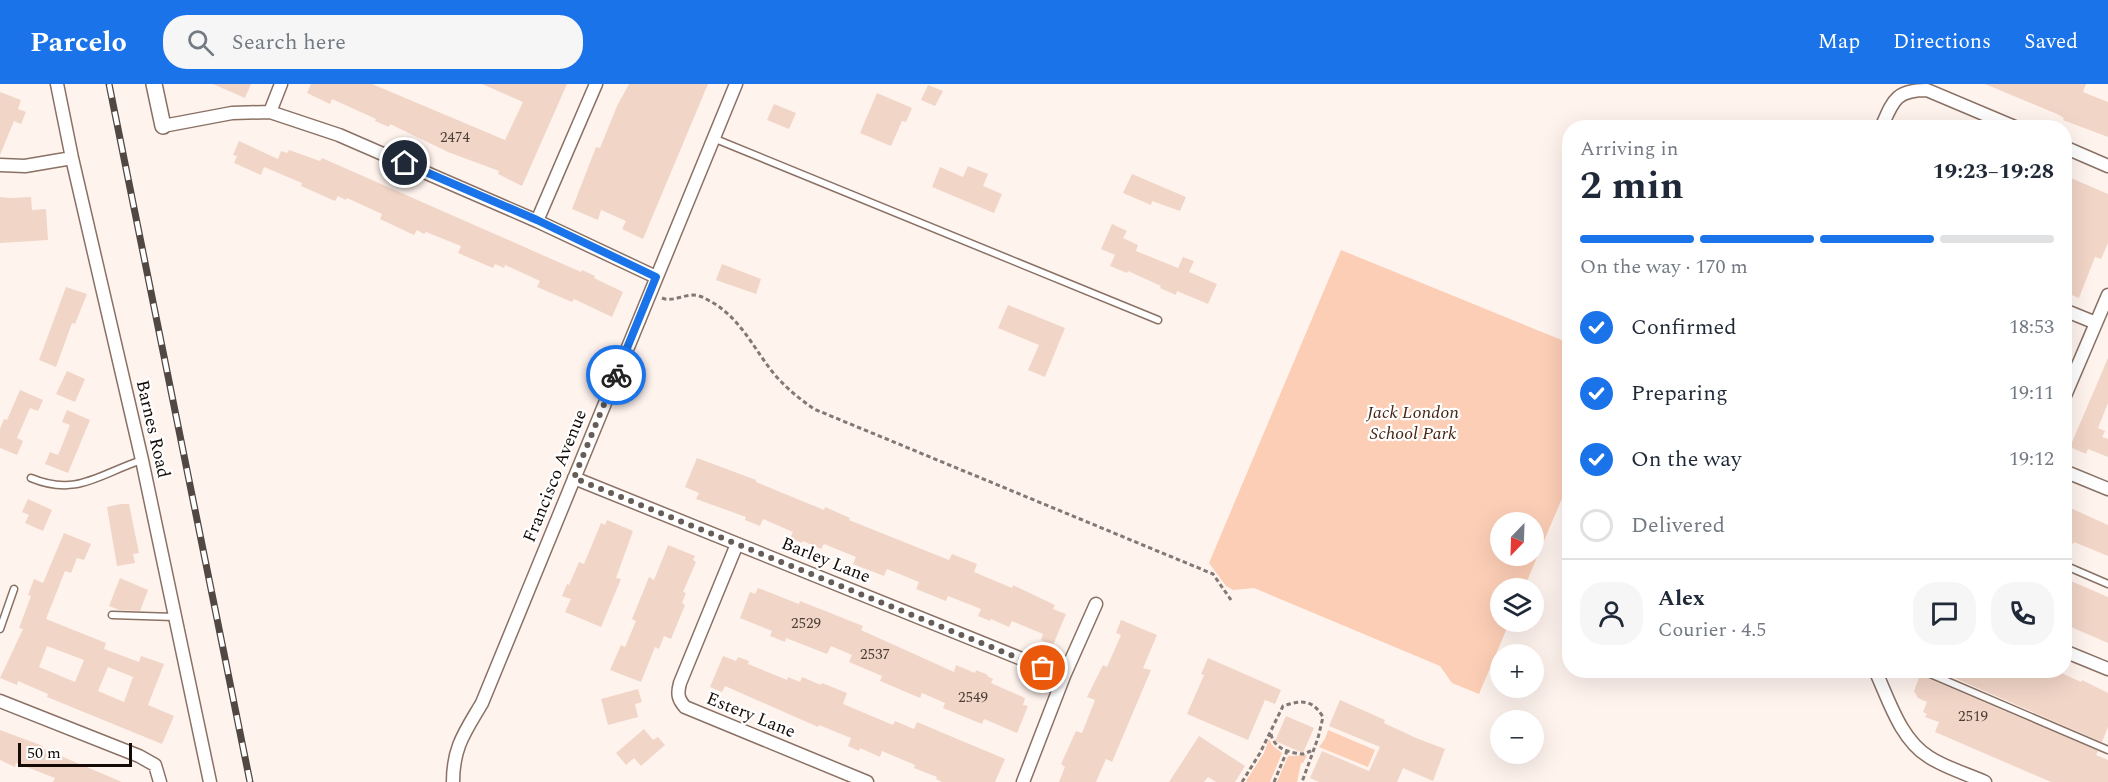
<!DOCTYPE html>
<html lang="en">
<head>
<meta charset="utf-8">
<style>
  body { margin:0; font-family:Spectral,serif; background:#f6f6f7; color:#1f2937; height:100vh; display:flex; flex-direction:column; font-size:22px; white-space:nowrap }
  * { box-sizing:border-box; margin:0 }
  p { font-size:20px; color:#747a83 }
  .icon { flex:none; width:33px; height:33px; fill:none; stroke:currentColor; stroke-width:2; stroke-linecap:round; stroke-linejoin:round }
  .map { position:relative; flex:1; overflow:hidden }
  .panel { position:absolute; left:1562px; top:36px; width:510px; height:558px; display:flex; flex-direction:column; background:#fff; border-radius:24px; box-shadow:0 6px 24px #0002 }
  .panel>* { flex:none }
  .needle { width:39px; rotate:203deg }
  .controls { position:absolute; left:1490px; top:428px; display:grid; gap:12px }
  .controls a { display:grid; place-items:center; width:54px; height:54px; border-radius:50%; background:#fff; box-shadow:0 6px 24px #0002; font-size:30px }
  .scale { position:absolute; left:18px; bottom:15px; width:114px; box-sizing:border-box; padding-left:6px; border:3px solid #140b07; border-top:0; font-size:16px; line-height:21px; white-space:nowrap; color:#140b07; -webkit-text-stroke:4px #fff; paint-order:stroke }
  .pin { position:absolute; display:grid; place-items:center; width:51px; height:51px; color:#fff; margin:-26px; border:3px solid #fff; border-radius:50%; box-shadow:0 2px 6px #0007 }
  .courier { position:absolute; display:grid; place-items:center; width:60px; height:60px; margin:-30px; border:4px solid #1a73e8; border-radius:50%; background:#fff; color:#222; box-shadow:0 2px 8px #0007 }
  .overview em { font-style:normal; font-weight:700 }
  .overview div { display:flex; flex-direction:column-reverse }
  .overview { display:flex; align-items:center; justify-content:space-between; height:102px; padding:0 18px }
  h1 { font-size:39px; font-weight:700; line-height:45px }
  .bar { display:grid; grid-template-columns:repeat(4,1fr); gap:9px 6px; align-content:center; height:72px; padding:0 18px }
  .bar i { height:8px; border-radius:4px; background:#e0e1e3 }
  .bar .current { background:#1a73e8 }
  .bar p { grid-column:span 4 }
  .line { display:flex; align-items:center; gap:15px; padding:0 18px; border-top:2px solid #e0e1e3 }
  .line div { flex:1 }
  .round { display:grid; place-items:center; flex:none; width:63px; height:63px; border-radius:24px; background:#f6f6f7 }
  ol { padding:0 18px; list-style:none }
  li { display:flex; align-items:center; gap:18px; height:66px }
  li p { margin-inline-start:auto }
  li .icon { padding:6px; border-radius:50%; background:#1a73e8; color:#fff; stroke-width:4 }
  li:last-child { color:#747a83 }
  li i { width:33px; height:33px; border:3px solid #e0e1e3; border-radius:50% }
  header { display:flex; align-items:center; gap:36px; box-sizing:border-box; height:84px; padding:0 30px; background:#1a73e8; color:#fff }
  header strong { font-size:28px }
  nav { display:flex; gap:33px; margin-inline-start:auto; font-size:21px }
  .search { width:420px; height:54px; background:#f6f6f7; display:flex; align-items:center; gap:15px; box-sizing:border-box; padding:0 21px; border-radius:24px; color:#747a83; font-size:22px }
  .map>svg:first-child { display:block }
</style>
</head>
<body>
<header>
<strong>Parcelo</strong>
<div class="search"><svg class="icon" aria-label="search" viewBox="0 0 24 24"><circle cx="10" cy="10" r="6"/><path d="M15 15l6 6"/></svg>Search here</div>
<nav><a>Map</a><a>Directions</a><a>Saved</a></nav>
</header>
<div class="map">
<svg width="2108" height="698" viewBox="0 0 2108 698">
  <rect width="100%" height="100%" fill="#fff3ee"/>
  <path fill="#fcceb6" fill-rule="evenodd" d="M1341 166 1569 259V398L1524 504H1500V537H1510L1479 610 1452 599 1440 582 1254 504 1233 506 1226 502 1209 479ZM1500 438H1533V471H1500Z
    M1328 646 1375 666 1368 683 1319 663 1325 655Z
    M1269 655 1272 661 1282 669 1270 698H1247L1246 697 1264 669Z
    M1307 671 1303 679H1301L1297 698H1277L1288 672Z"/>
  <path fill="#f1d5c7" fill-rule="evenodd" d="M213 0H251L245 14Z
    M311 0H372L505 56 523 18 482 0H567L522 102 498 90 499 87 448 68 390 40 389 43 375 37 376 35 332 15 330 20 307 9Z
    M629 0H708L643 155 622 145 626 137 601 126 598 136 572 125 596 63 600 64 617 22Z
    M1985 0H2086L2083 8 2108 18V53L2063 36 2064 34 2057 30Z
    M928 1 943 7 935 22 921 16Z
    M0 8 21 16 18 25 26 28 21 40 14 37 0 71Z
    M877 9 912 24 906 38 902 37 891 62 860 49Z
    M774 20 796 29 789 45 767 36Z
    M239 57 278 75 281 67 287 69 289 66 320 77 322 74 581 188 582 186 595 192 594 194 623 208 612 233 574 215 572 218 537 203 540 197 505 181 504 184 495 180 493 184 458 169 461 162 426 148 424 150 417 146 414 151 380 135 382 130 347 114 346 116 338 112 335 117 301 102 302 99 264 83 261 91 234 79 237 72 233 71Z
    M968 82 988 90 983 102 1002 110 994 129 932 103 940 83 963 93Z
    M1132 90 1186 113 1180 127 1152 117 1151 121 1123 109Z
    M2064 91 2108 110V159L2101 175 2095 173 2079 214 2064 208Z
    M0 113 10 114 31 113 32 126 46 125 48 156 0 159Z
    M1112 140 1127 147 1123 154 1138 161 1136 167 1178 184 1183 173 1194 177 1189 188 1217 200 1208 220 1177 207 1176 211 1160 204 1161 202 1128 187 1127 189 1110 182 1115 171 1101 165Z
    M722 180 761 195 756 210 716 196Z
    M66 203 87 210 75 240 72 239 56 283 39 276Z
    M1008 221 1065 244 1045 293 1028 286 1039 261 998 244Z
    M2108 274V319L2098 344 2105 347 2102 353 2108 355V373L2088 365 2086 370 2070 363Z
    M67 287 85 295 75 318 56 310Z
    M20 306 43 316 38 327 30 324 27 331 17 354 23 357 17 371 0 364V345L4 335 7 336Z
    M67 326 90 336 68 389 45 380 50 368 58 371 61 364 70 341 62 338Z
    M697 374 756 396V398L824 426 825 423 850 434 849 436 949 476 952 470 977 480 974 488 1012 504 1013 501 1055 521 1053 525 1066 530 1053 561 1041 556 1043 550 1012 537 1009 543 991 535 990 537 978 532 981 525 948 512 946 517 916 505 919 498 887 485 884 492 853 480 856 473 824 460 821 465 803 457 802 459 790 454 793 448 763 435 760 442 745 436 746 433 696 415 699 409 685 403Z
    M28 415 52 426 43 447 25 439 29 431 22 428Z
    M121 420H129L139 469 133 470 135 479 117 482 107 423Z
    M2064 421 2108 441V472L2074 458V460L2064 456Z
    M607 436 633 447 616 494 621 495 601 543 565 528 571 515 562 512 567 500 569 501 579 478 584 480 601 439 605 441Z
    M64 449 91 460 84 476 77 474 71 489 65 487 46 535 106 559 104 565 139 578 141 572 164 580 148 621 174 632 162 660 47 613 48 610 18 597 17 601 0 594 23 545 19 544 31 512 28 511 34 495 43 499ZM47 562 84 576 75 598 39 583ZM108 583 133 593 124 618 98 607Z
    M668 461 695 472 693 476 696 478 683 508 686 509 682 519 685 521 671 555 664 552 659 565 655 563 641 598 610 586 621 561 625 563 636 537 632 535 649 493 654 496Z
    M120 494 148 506 140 527 119 526 109 522Z
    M2064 494 2108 513V559L2064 540Z
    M758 504 799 520 800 517 863 542 861 546 954 588 956 581 975 589 976 586 988 591 987 592 993 595 991 599 1025 614 1023 621 1028 622 1017 649 984 635 982 640 943 624 945 619 922 609 920 614 880 597 882 592 849 578 852 571 831 562 827 570 786 554 785 558 770 552 772 547 740 534 750 508 755 510Z
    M1121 536 1157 551 1143 584 1151 586 1112 678 1106 675 1096 698H1059L1065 683 1061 680 1076 647 1082 649 1095 616 1087 613 1103 581 1107 583 1121 551 1116 549Z
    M723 572 736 577 738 573 749 577 748 580 787 596 788 593 800 598 802 593 821 601 822 599 847 609 843 620 893 641 895 637 914 645 917 638 1005 675 995 698H942L936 695 937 693 914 684 915 681 882 667 880 673 860 664 859 667 848 662 851 654 819 641 818 643 725 602 722 608 710 603Z
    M1208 574 1281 606 1275 620 1265 616 1248 656 1187 630 1204 591 1201 590Z
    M1936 586H2055L2081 598 2082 596 2108 609V643L2102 658Z
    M1920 591 2098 667 2096 671 2108 676V698H2051L1935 648 1939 638 1925 633 1927 630 1923 628 1927 618 1918 614 1914 607Z
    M638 605 642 618 635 620 638 633 608 641 601 615Z
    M1340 616 1385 636 1384 639 1416 654 1445 665 1433 697 1403 684 1397 698H1319L1310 694 1322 667 1369 687 1380 663 1329 642Z
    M1286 632 1314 644 1303 669 1275 657Z
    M644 645 653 656 658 653 665 661 641 682 634 674 626 681 616 669Z
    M0 646 43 662 42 664 122 698H53L55 694 16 679 15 683 0 676Z
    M1199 652 1245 682 1235 698H1216L1208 693 1204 698H1169Z"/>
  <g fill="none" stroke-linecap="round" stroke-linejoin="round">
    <defs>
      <path id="service" d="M713 54 1158 236
        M31 394C77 413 99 390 142 376
        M2064 481 2108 500
        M112 531 174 533
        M0 545 14 505
        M1921 586 2108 666"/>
      <path id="minor" d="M57 0 72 74 142 376 210 698
        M270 28 281 0
        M163 42 232 29 270 28 339 51 537 137 656 193
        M1881 44C1893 17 1895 6 1927 6L2017 44
        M2064 63 2108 82
        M0 81 25 82 72 74
        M537 137 596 0
        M2064 226 2096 239
        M2064 314 2108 211
        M2064 387 2108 405
        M574 394 1064 592
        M737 460 680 599C677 610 678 615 685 623L867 698
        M2064 567 2108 585
        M1875 586C1889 616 1900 655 1929 673 1946 684 1967 690 1985 698
        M0 617 139 672 155 681 160 698
        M453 698C453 663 465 648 482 619L736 0
        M1023 698 1064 592 1096 520"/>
      <path id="tertiary" d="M154 0 163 42"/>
    </defs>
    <use href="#service" stroke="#8a7164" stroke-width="9"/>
    <use href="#minor" stroke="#8a7164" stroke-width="15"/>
    <use href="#tertiary" stroke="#8a7164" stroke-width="18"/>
    <path stroke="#837874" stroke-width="3" stroke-dasharray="4.5 3" stroke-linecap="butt" d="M662 214C674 219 686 208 699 212 704 213 711 218 715 220 743 238 755 267 775 291 787 305 800 315 814 325L1213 490 1231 516
      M1271 650C1274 665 1290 669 1303 670L1311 667
      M1242 698 1260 669 1283 622C1302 616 1312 615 1323 633L1318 654 1302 698
      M1274 698 1287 667"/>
    <use href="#service" stroke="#fff" stroke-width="6"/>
    <use href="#minor" stroke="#fff" stroke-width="12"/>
    <use href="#tertiary" stroke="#fff" stroke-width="15"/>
    <defs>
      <path id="rail" d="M109 0 250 698"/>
    </defs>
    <use href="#rail" stroke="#514743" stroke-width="7"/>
    <use href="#rail" stroke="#fff" stroke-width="4.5" stroke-dasharray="14" stroke-linecap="butt"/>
  </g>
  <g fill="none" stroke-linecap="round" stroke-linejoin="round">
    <path stroke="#665c58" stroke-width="6" stroke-dasharray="0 10.8" d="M616 291 574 394 1043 584"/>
    <path stroke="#1a73e8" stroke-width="8" d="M405 79 537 136 656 193 616 291"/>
  </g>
  <g text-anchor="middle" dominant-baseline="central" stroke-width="4.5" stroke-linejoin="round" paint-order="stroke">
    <g font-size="15" fill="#4b3e37">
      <text x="455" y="53">2474</text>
      <text x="806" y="539">2529</text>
      <text x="875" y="570">2537</text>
      <text x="973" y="613">2549</text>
      <text x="1973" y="632">2519</text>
    </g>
    <g font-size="18" font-style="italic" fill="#472512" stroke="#fff">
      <text x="1413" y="328">Jack London<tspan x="1413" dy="21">School Park</tspan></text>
    </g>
    <g font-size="18" fill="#140b07" stroke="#fff">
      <text transform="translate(153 345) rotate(77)">Barnes Road</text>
      <text transform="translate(555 392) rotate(-68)">Francisco Avenue</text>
      <text transform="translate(826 476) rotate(22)">Barley Lane</text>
      <text transform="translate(751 631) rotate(22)">Estery Lane</text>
    </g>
  </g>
</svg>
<div class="controls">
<a><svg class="needle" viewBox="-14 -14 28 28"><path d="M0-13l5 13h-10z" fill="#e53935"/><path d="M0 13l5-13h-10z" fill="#747a83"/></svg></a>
<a><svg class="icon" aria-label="layers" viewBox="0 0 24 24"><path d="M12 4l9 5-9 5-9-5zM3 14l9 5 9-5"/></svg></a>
<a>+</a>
<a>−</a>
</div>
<div class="scale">50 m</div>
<div class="pin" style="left:1043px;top:584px;background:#ea580c"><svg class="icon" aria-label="bag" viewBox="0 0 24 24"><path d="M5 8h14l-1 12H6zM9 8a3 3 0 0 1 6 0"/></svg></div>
<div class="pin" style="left:405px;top:79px;background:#1f2937"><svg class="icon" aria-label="home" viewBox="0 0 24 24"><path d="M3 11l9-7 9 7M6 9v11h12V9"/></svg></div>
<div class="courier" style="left:616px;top:291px"><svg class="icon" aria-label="bike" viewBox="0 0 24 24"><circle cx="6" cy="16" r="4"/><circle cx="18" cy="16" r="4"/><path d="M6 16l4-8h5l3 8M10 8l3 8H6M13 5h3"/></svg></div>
<section class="panel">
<div class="overview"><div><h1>2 min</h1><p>Arriving in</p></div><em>19:23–19:28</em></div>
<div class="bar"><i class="current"></i><i class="current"></i><i class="current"></i><i></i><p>On the way · 170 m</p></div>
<ol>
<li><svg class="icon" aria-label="check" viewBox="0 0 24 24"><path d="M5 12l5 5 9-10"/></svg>Confirmed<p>18:53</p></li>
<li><svg class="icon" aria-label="check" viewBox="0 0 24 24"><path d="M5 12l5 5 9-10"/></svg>Preparing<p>19:11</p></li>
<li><svg class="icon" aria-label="check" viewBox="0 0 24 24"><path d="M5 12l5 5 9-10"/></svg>On the way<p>19:12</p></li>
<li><i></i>Delivered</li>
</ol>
<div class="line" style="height:108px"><a class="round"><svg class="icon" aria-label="person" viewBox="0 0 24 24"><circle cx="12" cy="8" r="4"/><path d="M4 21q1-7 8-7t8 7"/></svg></a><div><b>Alex</b><p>Courier · 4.5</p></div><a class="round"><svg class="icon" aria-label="chat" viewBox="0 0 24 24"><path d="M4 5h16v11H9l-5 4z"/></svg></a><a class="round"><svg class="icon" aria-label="phone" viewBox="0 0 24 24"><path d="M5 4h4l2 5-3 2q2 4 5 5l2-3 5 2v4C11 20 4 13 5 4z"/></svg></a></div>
</section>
</div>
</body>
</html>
